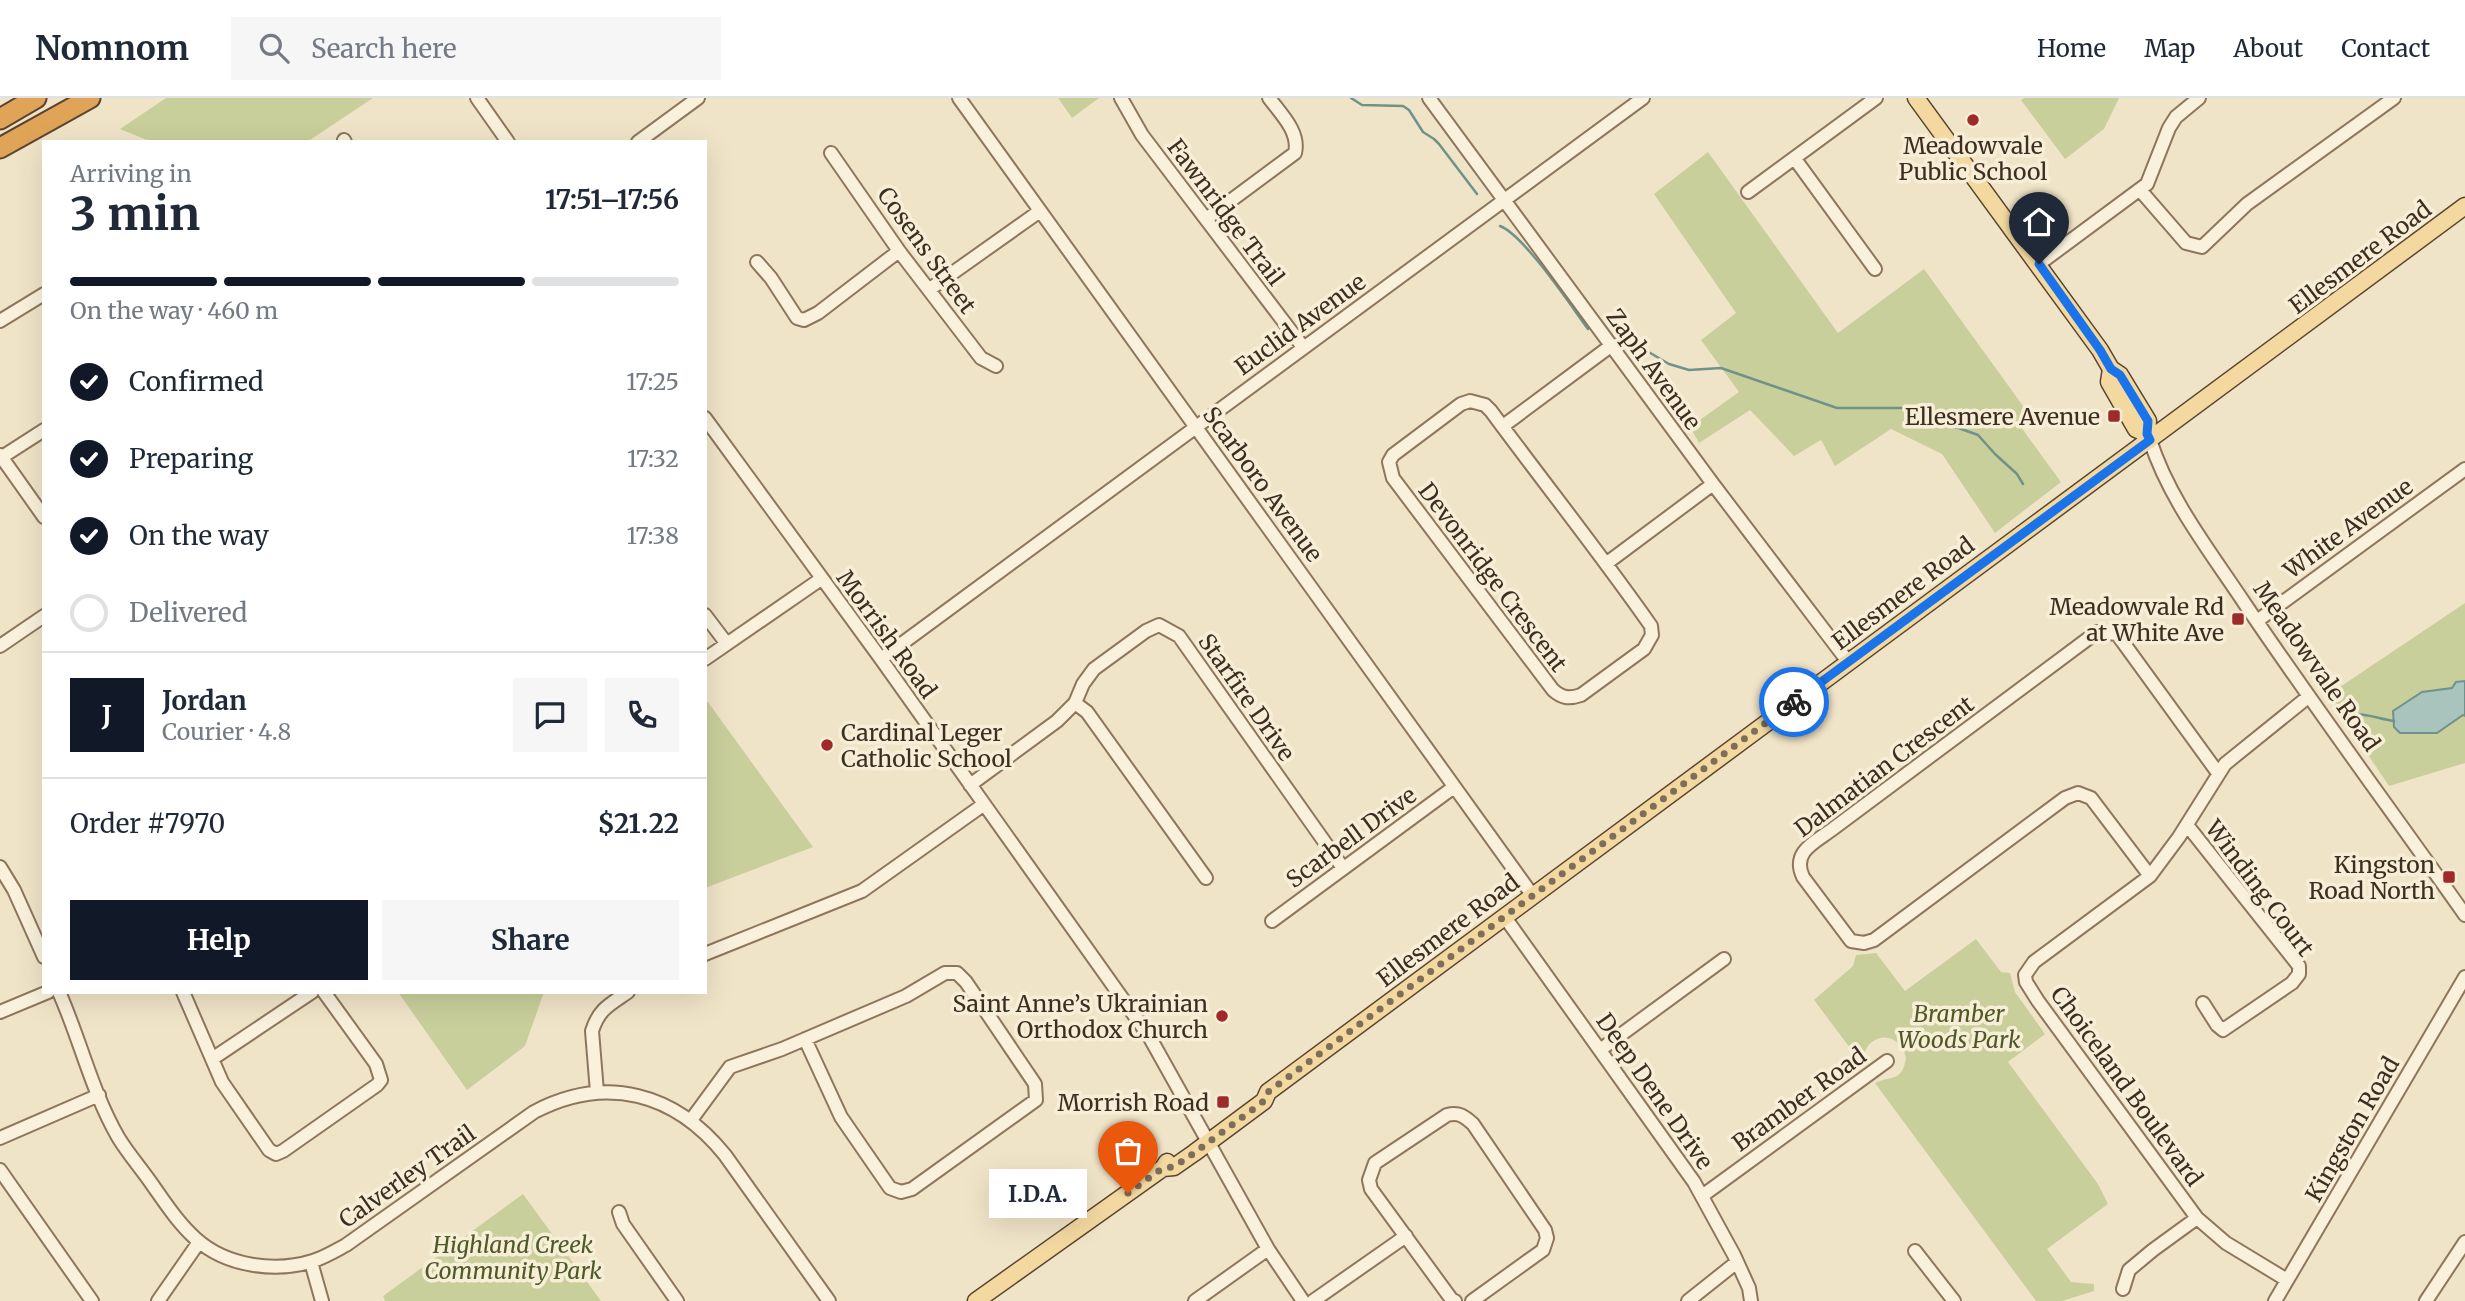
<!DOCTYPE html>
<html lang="en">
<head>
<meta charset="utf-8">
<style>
  body { margin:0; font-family:Merriweather,serif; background:#f6f6f7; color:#1f2937; height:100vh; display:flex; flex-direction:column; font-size:26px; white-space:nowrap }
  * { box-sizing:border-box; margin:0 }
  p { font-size:23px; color:#747a83 }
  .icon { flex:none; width:38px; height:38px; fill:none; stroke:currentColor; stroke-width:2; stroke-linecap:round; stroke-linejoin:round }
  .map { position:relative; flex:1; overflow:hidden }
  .side { position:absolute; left:42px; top:42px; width:665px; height:854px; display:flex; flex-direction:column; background:#fff; border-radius:0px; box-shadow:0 7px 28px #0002 }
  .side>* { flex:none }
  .pin { position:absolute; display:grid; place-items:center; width:60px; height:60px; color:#fff; margin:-72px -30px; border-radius:50% 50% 50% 0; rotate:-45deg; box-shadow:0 0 7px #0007 }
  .pin .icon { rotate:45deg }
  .courier { position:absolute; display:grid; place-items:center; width:70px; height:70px; margin:-35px; border:5px solid #1a73e8; border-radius:50%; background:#fff; color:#222; box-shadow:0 2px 9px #0007 }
  .bubble { position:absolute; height:49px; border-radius:0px; background:#fff; box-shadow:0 7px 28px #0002; font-size:23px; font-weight:700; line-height:49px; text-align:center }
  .head em { font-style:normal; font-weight:700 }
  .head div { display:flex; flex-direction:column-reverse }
  .head { display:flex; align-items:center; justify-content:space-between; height:119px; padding:0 28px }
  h1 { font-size:46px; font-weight:700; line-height:52px }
  .bar { display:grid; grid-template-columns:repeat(4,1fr); gap:10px 7px; align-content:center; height:84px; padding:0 28px }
  .bar i { height:9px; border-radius:5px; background:#e0e1e3 }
  .bar .current { background:#111827 }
  .bar p { grid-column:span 4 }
  .line { display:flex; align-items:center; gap:18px; padding:0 28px; border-top:2px solid #e0e1e3 }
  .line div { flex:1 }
  .round { display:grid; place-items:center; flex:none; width:74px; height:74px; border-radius:0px; background:#f6f6f7 }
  ol { padding:0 28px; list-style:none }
  li { display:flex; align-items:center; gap:21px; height:77px }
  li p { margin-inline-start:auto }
  li .icon { padding:7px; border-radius:50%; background:#111827; color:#fff; stroke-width:4 }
  li:last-child { color:#747a83 }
  li i { width:38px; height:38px; border:4px solid #e0e1e3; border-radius:50% }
  .action { display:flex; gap:14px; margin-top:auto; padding:14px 28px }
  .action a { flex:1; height:80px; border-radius:0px; background:#111827; color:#fff; font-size:28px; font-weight:700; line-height:80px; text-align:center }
  .action a+a { background:#f6f6f7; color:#1f2937 }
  header { display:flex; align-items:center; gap:42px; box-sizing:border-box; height:98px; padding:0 35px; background:#fff; border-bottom:2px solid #e0e1e3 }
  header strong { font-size:33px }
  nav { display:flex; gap:38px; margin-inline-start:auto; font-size:24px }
  .search { width:490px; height:63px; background:#f6f6f7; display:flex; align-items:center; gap:18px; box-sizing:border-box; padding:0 24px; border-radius:0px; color:#747a83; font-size:26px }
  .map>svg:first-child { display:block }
</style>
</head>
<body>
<header>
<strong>Nomnom</strong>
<div class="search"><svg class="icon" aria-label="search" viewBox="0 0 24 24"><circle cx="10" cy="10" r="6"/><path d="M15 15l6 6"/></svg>Search here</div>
<nav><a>Home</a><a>Map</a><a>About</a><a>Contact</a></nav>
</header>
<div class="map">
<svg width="2465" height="1203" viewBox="0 0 2465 1203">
  <rect width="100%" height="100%" fill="#f0e4c8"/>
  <path fill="#c9cf9b" d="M166 0H373L307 44H152L120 31Z
    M1058 0H1099L1072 20Z
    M2024 0H2119L2104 31 2065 61 2021 2Z
    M1708 54 1838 235 1924 171 2031 319 2021 329 2061 384 1995 435 1942 356 1891 331 1835 368 1821 342 1794 358 1750 312 1699 345 1690 329 1739 294 1701 242 1736 215 1654 96Z
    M2465 505V665L2389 688 2328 597Z
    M705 600 813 749 705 790Z
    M1976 841 2001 874 2010 875 2015 894 2045 936 2008 964 2098 1086 2108 1106 2047 1151 2071 1184 2094 1186V1193L2062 1203H2036L1875 985C1891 977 1902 985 1906 960 1903 944 1887 933 1872 944 1865 949 1865 957 1859 962L1814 902 1853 868 1856 857 1876 855 1905 893Z
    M398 894H544L525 948 467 992Z
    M523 1096 601 1203H385L383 1198Z"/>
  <path fill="#a9c4bc" stroke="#6f938a" stroke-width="2" d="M2465 583V618L2463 617 2437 635H2400L2394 629 2393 613 2422 594 2452 590 2456 584Z"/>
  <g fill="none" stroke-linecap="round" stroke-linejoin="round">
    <path stroke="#6f938a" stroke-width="2.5" d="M1351 0 1362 7 1403 8 1409 12 1423 34 1434 41 1439 46 1477 96
      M1500 128C1524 137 1571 208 1588 231
      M1630 243 1669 266 1689 272 1721 270 1837 310H1903L1978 337 1995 356 2017 376 2023 386
      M2353 616C2370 616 2379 621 2394 623"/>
    <defs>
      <path id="minor" d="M477 0 508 44
        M959 0 1533 798
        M1121 0 1142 37 1303 249
        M1429 0 1713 386 1849 565
        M344 42 345 44
        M638 44 698 0
        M831 55 899 153 981 260 996 268
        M1795 61 1875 171
        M2140 92 2186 145 2202 149 2247 106 2394 0
        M1748 94 1876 0
        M1206 121 1295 55C1300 34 1281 16 1269 0
        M757 164 771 180 797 220 804 222 818 215 899 153
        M2039 166 2147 86 2169 30 2176 19 2199 0
        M930 191 1040 113
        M0 223 44 196
        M1470 303 1485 307 1491 313C1544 385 1600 455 1651 528L1652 537 1644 551 1581 597C1569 601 1562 600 1553 592L1393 380 1389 364 1393 357 1461 306Z
        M705 320 881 561 1149 938 1268 1151 1303 1203
        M1503 328 1612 247
        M2150 342C2169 401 2209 452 2243 503 2315 610 2391 712 2465 817
        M0 357 44 419
        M2 359 44 332
        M1607 465 1713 386
        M705 517 727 546
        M2257 523 2465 371
        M0 548 44 518
        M705 561 821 481
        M881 561 1643 0
        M1075 605 1087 614 1206 780
        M970 687 1057 623 1075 605 1083 586 1094 571 1146 533 1159 527 1179 538 1343 770
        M2187 727 2299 868V876L2292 885 2223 932 2217 927 2203 905
        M0 769 14 792 44 859
        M2150 778 2091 700 2078 695 2065 700 1874 842 1864 845 1851 843 1803 779C1791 753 1816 744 1834 730L2097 534 2117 536 2218 675
        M1504 818 1694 1084 1734 1157 1749 1190 1751 1203
        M1272 823 1454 689
        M705 856 862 793 983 707
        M59 894C80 941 92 994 118 1039 127 1054 139 1068 149 1082 164 1103 177 1124 196 1141 226 1168 275 1175 313 1163 325 1159 335 1153 346 1147L534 1014C606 976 675 995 725 1057L829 1203
        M183 894 222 984 269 1052 276 1056 283 1053 377 987 381 982 376 966 324 894
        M0 914 48 894
        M1600 952 1724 861
        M212 961 312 894
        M597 994 592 933C599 911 609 907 628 894
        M691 1022 730 969 782 951 906 898 945 875H957L966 884 1035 986 1036 1002 912 1091 901 1094 890 1090 841 1019 805 941
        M0 1040 99 997
        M0 1072 92 1203
        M1702 1098 1887 963
        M619 1114 623 1126 677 1203
        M1915 1153 1954 1203
        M311 1164 322 1203
        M2287 1182 2226 1145 2197 1120 2038 903 2026 884 2025 877 2034 864 2150 778 2179 739 2225 666 2308 599
        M2123 1191 2129 1172 2153 1152 2197 1120
        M158 1203 199 1144
        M1195 1203 1268 1151
        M1313 1203 1406 1138
        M1455 1203 1452 1202 1371 1091 1369 1082 1375 1065 1447 1017C1459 1014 1464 1018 1473 1026L1545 1132 1547 1140 1543 1152 1472 1203
        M1688 1203 1737 1164
        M2275 1203 2465 879
        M2426 1203 2465 1144"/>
      <path id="major" d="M1916 0 2100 252 2111 271 2120 277 2148 323 2147 336 2150 342
        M2111 271 2109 284 2136 331 2147 336
        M1163 1070 1174 1069 1194 1055 1264 1003 1268 994 2465 108
        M976 1203 1163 1070 1167 1064"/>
      <path id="highway" d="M0 21 36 0
        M0 50 90 0"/>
    </defs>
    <use href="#minor" stroke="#8d765c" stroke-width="16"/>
    <use href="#major" stroke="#5b4430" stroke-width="19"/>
    <use href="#highway" stroke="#5b4430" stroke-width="23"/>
    <use href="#minor" stroke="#faf1dc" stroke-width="12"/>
    <use href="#major" stroke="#f3d9a0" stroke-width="16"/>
    <use href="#highway" stroke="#e0a458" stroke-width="19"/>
  </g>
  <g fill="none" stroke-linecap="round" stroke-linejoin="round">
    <path stroke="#7c6e5b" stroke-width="7" stroke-dasharray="0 12.6" d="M1128 1095 1163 1070 1174 1069 1194 1055 1264 1003 1268 994 1794 604"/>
    <path stroke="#1a73e8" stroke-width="9" d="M1794 604 2150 342 2147 336 2148 323 2120 277 2111 271 2100 252 2039 166"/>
  </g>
  <g fill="#9e2a2b" stroke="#f7eed8" stroke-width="2.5">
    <circle cx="1973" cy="22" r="7"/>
    <rect x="2107" y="311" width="14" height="14" rx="3.5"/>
    <rect x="2231" y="514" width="14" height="14" rx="3.5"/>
    <circle cx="827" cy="647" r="7"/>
    <rect x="2442" y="772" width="14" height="14" rx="3.5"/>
    <circle cx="1222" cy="918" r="7"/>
    <rect x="1216" y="997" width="14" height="14" rx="3.5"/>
  </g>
  <g text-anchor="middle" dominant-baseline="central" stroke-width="7" stroke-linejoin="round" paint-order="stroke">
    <g font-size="23" fill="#3d2e20" stroke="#f7eed8" text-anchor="end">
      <text x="1973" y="47" text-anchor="middle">Meadowvale<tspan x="1973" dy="26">Public School</tspan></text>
      <text x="2100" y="318">Ellesmere Avenue</text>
      <text x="2224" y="508">Meadowvale Rd<tspan x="2224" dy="26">at White Ave</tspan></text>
      <text x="841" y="634" text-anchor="start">Cardinal Leger<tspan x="841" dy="26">Catholic School</tspan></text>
      <text x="2435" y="766">Kingston<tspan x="2435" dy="26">Road North</tspan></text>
      <text x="1208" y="905">Saint Anne’s Ukrainian<tspan x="1208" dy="26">Orthodox Church</tspan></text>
      <text x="1209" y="1004">Morrish Road</text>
    </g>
    <g font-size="23" fill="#3d2e20" stroke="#f7eed8">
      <text transform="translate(1226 114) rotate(53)">Fawnridge Trail</text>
      <text transform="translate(927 152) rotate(54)">Cosens Street</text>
      <text transform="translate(2360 159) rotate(-37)">Ellesmere Road</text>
      <text transform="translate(1300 226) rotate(-36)">Euclid Avenue</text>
      <text transform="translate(1654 271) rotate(54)">Zaph Avenue</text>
      <text transform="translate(1263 386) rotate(54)">Scarboro Avenue</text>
      <text transform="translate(2348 430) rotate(-36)">White Avenue</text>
      <text transform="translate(1493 479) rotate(53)">Devonridge Crescent</text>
      <text transform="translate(1903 495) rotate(-37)">Ellesmere Road</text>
      <text transform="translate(887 536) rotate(54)">Morrish Road</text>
      <text transform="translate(2317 568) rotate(55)">Meadowvale Road</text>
      <text transform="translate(1247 599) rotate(55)">Starfire Drive</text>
      <text transform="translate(1884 668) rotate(-37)">Dalmatian Crescent</text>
      <text transform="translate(1351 739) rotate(-36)">Scarbell Drive</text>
      <text transform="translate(2260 790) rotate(53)">Winding Court</text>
      <text transform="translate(1448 832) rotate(-37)">Ellesmere Road</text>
      <text transform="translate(2127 988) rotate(54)">Choiceland Boulevard</text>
      <text transform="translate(1655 993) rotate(55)">Deep Dene Drive</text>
      <text transform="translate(1799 1001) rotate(-36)">Bramber Road</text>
      <text transform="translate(2352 1031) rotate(-60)">Kingston Road</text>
      <text transform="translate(407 1078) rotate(-35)">Calverley Trail</text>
    </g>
    <g font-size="23" font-style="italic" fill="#4d5a26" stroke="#f7eed8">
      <text x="1959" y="915">Bramber<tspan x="1959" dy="26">Woods Park</tspan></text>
      <text x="513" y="1146">Highland Creek<tspan x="513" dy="26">Community Park</tspan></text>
    </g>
  </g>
</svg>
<div class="pin" style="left:1128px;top:1095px;background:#ea580c"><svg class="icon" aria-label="bag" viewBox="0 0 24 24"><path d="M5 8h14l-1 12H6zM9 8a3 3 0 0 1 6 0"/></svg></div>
<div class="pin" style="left:2039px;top:166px;background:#1f2937"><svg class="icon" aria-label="home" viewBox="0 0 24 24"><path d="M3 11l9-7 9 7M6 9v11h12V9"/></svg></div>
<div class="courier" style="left:1794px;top:604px"><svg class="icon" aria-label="bike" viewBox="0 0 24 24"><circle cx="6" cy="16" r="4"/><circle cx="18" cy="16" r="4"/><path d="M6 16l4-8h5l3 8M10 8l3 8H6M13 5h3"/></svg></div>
<div class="bubble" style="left:989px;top:1071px;width:98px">I.D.A.</div>
<section class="side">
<div class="head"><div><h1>3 min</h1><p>Arriving in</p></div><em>17:51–17:56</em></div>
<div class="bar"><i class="current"></i><i class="current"></i><i class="current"></i><i></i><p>On the way · 460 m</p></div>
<ol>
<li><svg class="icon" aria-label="check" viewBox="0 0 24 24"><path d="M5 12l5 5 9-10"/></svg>Confirmed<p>17:25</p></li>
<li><svg class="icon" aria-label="check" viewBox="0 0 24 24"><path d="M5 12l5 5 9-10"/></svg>Preparing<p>17:32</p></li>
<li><svg class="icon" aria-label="check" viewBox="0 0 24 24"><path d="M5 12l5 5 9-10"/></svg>On the way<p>17:38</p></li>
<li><i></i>Delivered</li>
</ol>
<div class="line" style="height:126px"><b class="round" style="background:#111827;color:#fff">J</b><div><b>Jordan</b><p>Courier · 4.8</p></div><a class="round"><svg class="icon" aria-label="chat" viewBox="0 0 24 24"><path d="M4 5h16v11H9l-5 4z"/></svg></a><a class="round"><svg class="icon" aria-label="phone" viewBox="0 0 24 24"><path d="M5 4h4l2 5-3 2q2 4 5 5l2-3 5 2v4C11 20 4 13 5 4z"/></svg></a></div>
<div class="line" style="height:91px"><div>Order #7970</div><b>$21.22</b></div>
<div class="action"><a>Help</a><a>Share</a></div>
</section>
</div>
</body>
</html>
